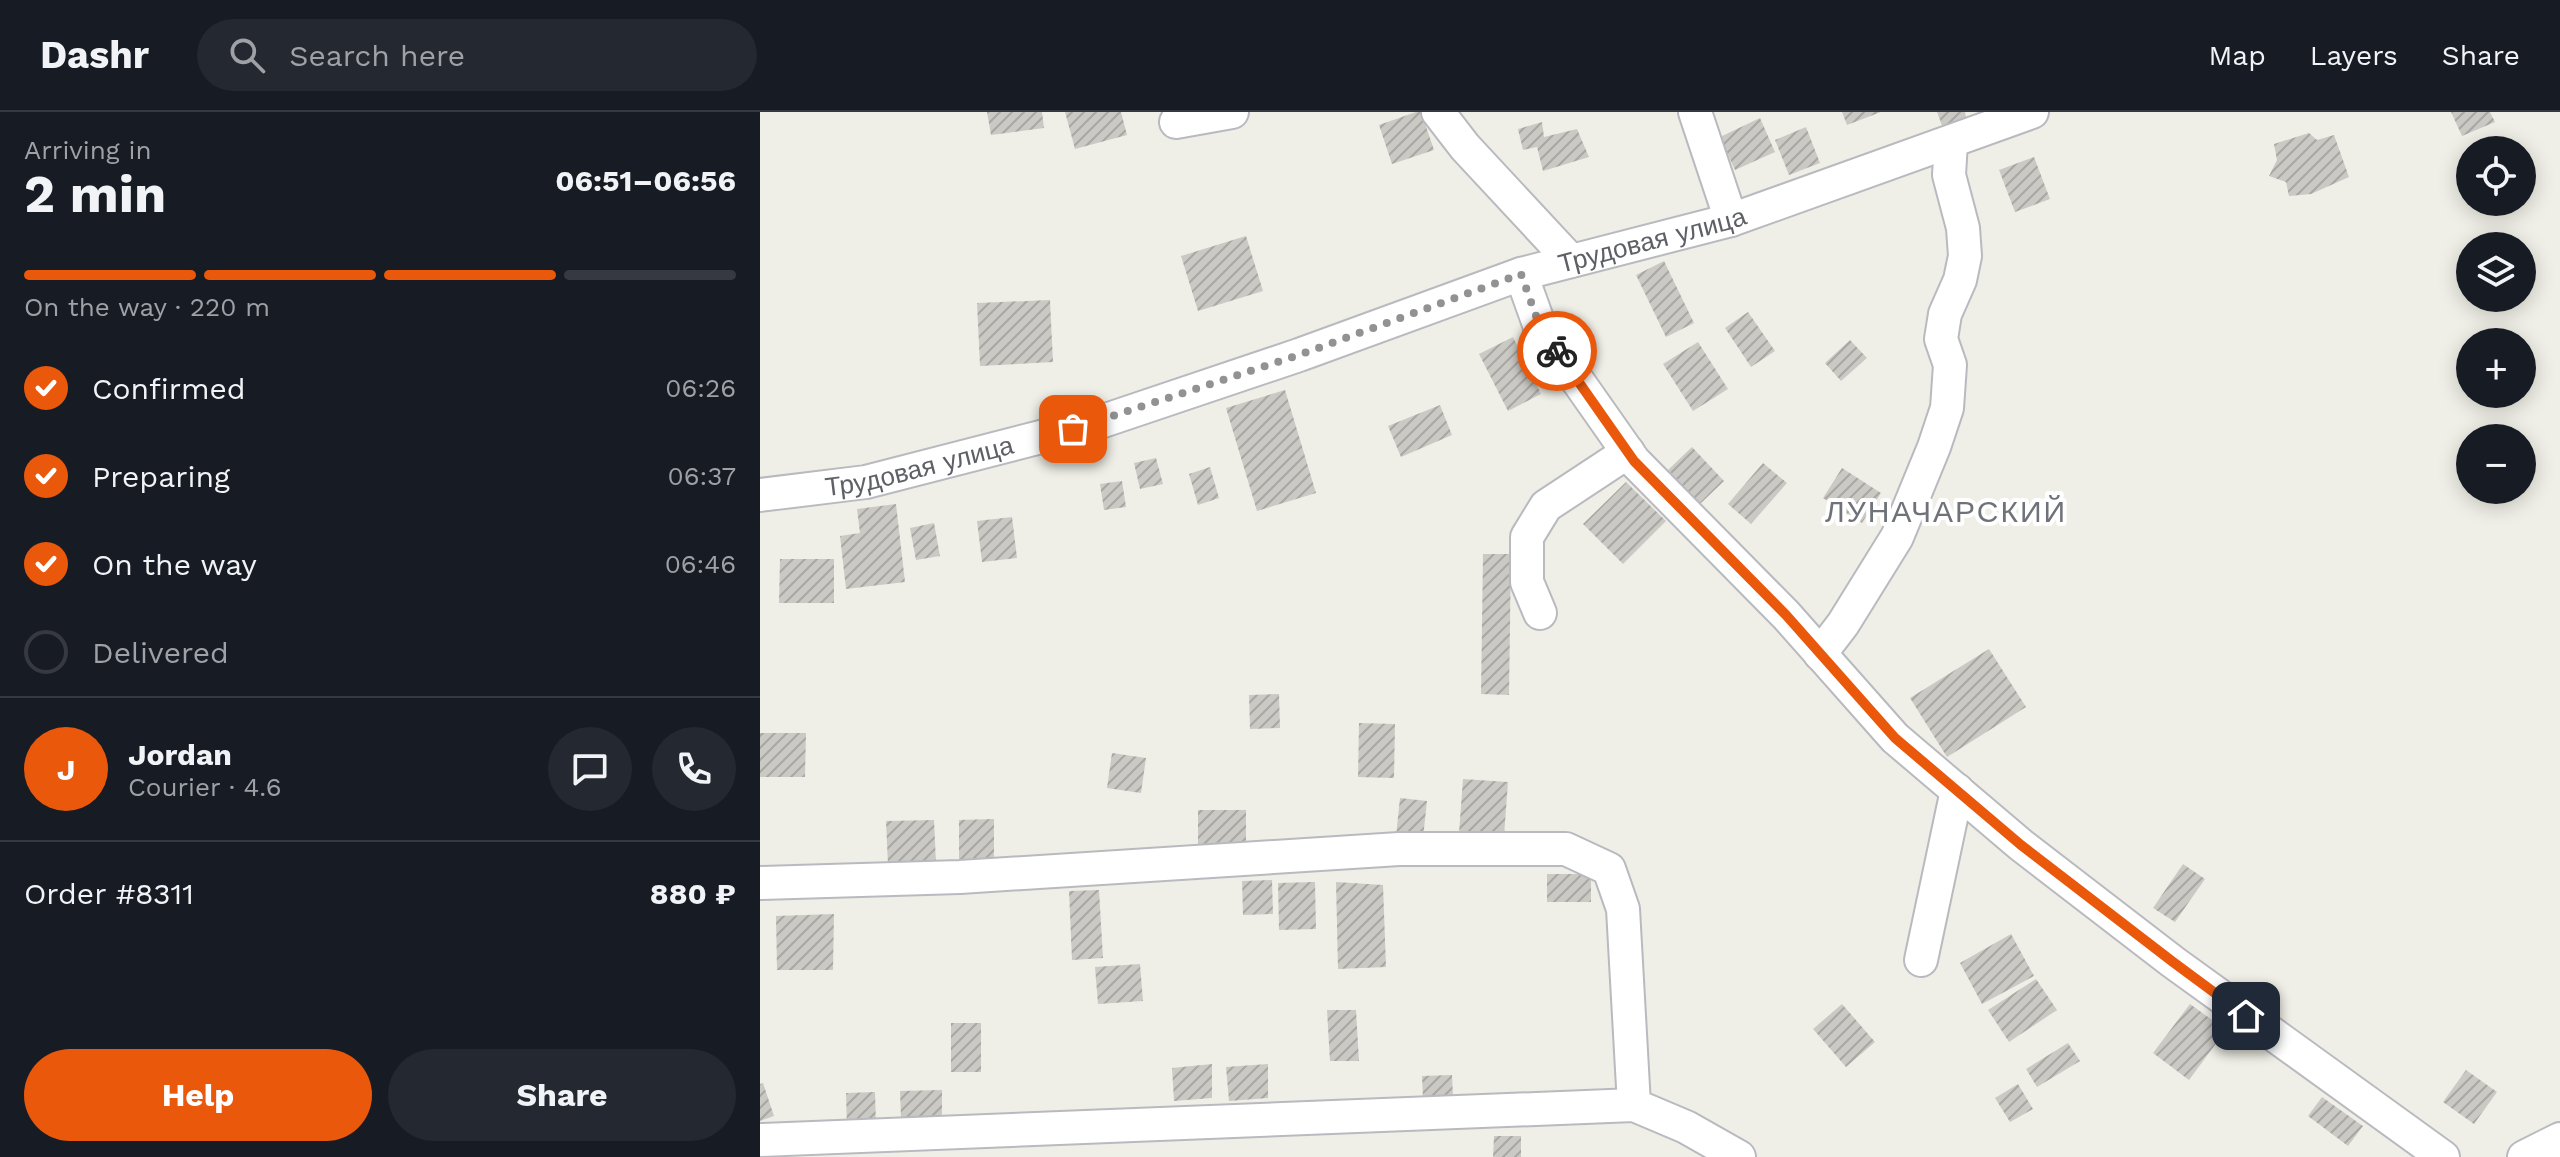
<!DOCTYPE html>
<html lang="en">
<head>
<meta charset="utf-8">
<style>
  body { margin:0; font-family:"Work Sans",sans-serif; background:#242831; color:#f1f3f6; height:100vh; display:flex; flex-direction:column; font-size:30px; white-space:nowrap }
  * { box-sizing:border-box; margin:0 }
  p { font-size:26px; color:#9ea1a6 }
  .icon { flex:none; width:44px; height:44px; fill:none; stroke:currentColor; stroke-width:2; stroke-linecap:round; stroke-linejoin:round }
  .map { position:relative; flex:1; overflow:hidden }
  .panel { display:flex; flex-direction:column; background:#171b24; width:760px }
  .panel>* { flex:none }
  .tools { position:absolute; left:1696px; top:24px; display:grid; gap:16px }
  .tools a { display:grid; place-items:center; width:80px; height:80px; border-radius:50%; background:#171b24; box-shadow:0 4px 20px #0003; font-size:40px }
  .pin { position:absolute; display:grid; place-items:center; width:68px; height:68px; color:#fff; margin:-34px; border-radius:16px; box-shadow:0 4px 12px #0006 }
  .courier { position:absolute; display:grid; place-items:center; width:80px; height:80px; margin:-40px; border:6px solid #ea580c; border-radius:50%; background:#fff; color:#222; box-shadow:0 2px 10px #0007 }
  .headline em { font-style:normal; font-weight:700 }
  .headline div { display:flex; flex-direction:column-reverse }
  .headline { display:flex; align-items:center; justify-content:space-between; height:136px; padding:0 24px }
  h1 { font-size:52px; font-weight:700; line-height:60px }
  .bar { display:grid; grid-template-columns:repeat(4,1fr); gap:12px 8px; align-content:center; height:96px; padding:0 24px }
  .bar i { height:10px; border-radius:6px; background:#363941 }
  .bar .active { background:#ea580c }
  .bar p { grid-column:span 4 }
  .line { display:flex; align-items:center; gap:20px; padding:0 24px; border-top:2px solid #363941 }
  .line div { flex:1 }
  .round { display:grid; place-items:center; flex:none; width:84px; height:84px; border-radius:42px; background:#242831 }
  ol { padding:0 24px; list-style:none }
  li { display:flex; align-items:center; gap:24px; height:88px }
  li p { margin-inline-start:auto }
  li .icon { padding:8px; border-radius:50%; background:#ea580c; color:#fff; stroke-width:4 }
  li:last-child { color:#9ea1a6 }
  li i { width:44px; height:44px; border:4px solid #363941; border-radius:50% }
  .cta { display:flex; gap:16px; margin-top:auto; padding:16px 24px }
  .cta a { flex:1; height:92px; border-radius:48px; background:#ea580c; color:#fff; font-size:32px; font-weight:700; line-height:92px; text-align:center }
  .cta a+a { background:#242831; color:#f1f3f6 }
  header { display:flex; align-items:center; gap:48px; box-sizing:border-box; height:112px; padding:0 40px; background:#171b24; border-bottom:2px solid #363941 }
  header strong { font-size:38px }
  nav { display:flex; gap:44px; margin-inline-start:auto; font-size:28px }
  .search { width:560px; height:72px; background:#242831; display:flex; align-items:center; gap:20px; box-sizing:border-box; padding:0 28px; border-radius:44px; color:#9ea1a6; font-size:30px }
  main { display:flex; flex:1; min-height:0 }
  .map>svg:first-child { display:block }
</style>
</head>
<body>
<header>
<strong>Dashr</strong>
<div class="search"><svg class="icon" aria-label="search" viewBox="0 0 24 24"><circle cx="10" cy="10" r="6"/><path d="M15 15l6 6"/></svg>Search here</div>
<nav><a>Map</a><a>Layers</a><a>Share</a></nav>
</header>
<main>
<section class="panel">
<div class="headline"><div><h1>2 min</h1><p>Arriving in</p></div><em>06:51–06:56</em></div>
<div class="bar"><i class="active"></i><i class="active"></i><i class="active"></i><i></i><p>On the way · 220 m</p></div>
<ol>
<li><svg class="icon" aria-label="check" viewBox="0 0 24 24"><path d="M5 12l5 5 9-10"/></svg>Confirmed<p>06:26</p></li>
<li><svg class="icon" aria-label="check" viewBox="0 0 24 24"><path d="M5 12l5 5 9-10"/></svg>Preparing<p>06:37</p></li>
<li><svg class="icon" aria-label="check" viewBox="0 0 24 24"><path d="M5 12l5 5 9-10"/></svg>On the way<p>06:46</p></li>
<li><i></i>Delivered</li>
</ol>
<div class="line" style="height:144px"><b class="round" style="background:#ea580c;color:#fff">J</b><div><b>Jordan</b><p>Courier · 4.6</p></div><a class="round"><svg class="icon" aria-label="chat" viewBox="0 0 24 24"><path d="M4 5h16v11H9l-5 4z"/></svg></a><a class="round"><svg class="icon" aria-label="phone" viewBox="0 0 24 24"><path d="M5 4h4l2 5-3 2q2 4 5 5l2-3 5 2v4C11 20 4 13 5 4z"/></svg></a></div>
<div class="line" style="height:104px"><div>Order #8311</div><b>880 ₽</b></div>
<div class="cta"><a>Help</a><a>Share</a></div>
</section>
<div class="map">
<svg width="1800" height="1045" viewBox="0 0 1800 1045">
  <defs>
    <pattern id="building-hatch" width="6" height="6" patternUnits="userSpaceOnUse" patternTransform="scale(2)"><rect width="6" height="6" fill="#cbc9c4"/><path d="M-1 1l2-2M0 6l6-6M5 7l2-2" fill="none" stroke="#a8a7a3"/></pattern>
  </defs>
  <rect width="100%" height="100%" fill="#efefe7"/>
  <path fill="url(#building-hatch)" d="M227 0H282L284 16 231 23Z
    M305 0H361L367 23 315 37Z
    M656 0H661L674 38 632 52 619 13Z
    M1082 0H1121L1087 13Z
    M1177 0H1205L1207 10 1184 19Z
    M1691 0H1730L1735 10 1702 24Z
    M1000 6 1015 40 975 58 960 25Z
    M782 10 784 25 817 17 829 45 783 59 777 35 763 38 758 17Z
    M1046 15 1060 51 1029 63 1015 28Z
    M1549 21 1557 28 1574 23 1589 65 1551 82 1529 84 1526 70 1509 64 1517 48 1514 32Z
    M1274 45 1290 87 1255 100 1239 58Z
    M486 124 503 179 438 199 421 144Z
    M904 149 934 211 906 225 876 163Z
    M290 188 293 250 220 254 217 191Z
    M988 200 1015 239 991 255 965 216Z
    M753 225 781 282 748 299 719 242Z
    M1090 228 1107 246 1081 269 1065 251Z
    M938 230 968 277 933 299 903 252Z
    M525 278 556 381 497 399 466 296Z
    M680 293 692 323 641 345 628 314Z
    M932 335 964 369 940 392 908 358Z
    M396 346 403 372 380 377 374 351Z
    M1003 351 1027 371 991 412 968 392Z
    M450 355 459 386 438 393 429 362Z
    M1082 356 1121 381 1102 411 1063 386Z
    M362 369 366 395 344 398 340 372Z
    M866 370 906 409 863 452 823 412Z
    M136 392 145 470 86 477 80 424 100 421 97 397Z
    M252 405 257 446 222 450 217 409Z
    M174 411 180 444 156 448 150 416Z
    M723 442H751L749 583 721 582Z
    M20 447H74V491H19Z
    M1229 537 1266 595 1187 645 1150 586Z
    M519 582 520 616 490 617 489 583Z
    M599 611 635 612 634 666 598 665Z
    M0 621H46L45 665H0Z
    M352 641 386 646 381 681 347 676Z
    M703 667 748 670 744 724 699 721Z
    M640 686 667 689 663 726 636 724Z
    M438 698H486V732H438Z
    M234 707V750H199V708Z
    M174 708 176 751 128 753 126 709Z
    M1423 752 1445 767 1415 810 1393 796Z
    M787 762H831V790H787Z
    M512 768 513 802 483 803 482 769Z
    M555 770 556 817 519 818 518 771Z
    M576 770 623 773 626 855 578 857Z
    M339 778 343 846 312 848 309 779Z
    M74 802 73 858H17L16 804Z
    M1251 822 1274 864 1222 892 1200 851Z
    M380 852 383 889 338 892 335 855Z
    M1276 867 1297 898 1249 930 1228 898Z
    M1082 892 1115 930 1086 955 1053 917Z
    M1430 892 1466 918 1429 968 1393 941Z
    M567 898H596L599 949H570Z
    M191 911H221V960H191Z
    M1308 931 1320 949 1277 975 1266 957Z
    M452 952V986L414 989 412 956Z
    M508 952V986L469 989 466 955Z
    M1706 958 1737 980 1714 1012 1683 990Z
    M692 963 693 986 663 987 662 964Z
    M3 971 14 1004 0 1009V972Z
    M1258 972 1273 997 1250 1010 1235 986Z
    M182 978V1005L141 1006 140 979Z
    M115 980 116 1014 87 1015 86 981Z
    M1562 985 1603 1014 1588 1034 1548 1004Z
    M734 1024H761V1045H733Z"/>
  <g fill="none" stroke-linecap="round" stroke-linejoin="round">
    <defs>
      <g id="minor">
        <path d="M678 0 705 35 811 149"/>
        <path d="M935 0 971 108"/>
        <path d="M416 10 472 0"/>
        <path d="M761 162 780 215 874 349 1026 503 1135 626 1261 733 1413 850 1683 1045"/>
        <path id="s1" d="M0 383 106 370 343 309 539 243 761 162 971 108 1272 0"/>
        <path d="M780 501 767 470V425L786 394 868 340"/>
        <path d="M1060 542 1083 512 1137 425 1174 335 1187 296 1190 253 1181 227 1185 202 1200 168 1205 144 1203 116 1189 63 1191 30"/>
        <path d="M0 771 200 765 639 737H806L849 757 863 797 874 993"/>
        <path d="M1161 848 1197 678"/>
        <path d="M0 1028 874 993 926 1015 979 1045"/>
        <path d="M1764 1045 1800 1027"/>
      </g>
    </defs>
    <use href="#minor" stroke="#b9babf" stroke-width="36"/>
    <use href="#minor" stroke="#fff" stroke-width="32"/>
  </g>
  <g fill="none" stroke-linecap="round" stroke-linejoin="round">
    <path stroke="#919293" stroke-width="8" stroke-dasharray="0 14.4" d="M313 317 539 243 761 162 780 215 797 239"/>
    <path stroke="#ea580c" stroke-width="10" d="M797 239 874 349 1026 503 1135 626 1261 733 1413 850 1486 904"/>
  </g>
  <g text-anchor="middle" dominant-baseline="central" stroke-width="8" stroke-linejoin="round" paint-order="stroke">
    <g font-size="26" fill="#5e6066" stroke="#fff">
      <text stroke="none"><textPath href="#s1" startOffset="930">Трудовая улица</textPath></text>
      <text stroke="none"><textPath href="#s1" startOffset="162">Трудовая улица</textPath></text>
    </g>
    <g font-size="30" letter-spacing="2" fill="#6f7278" stroke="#fff">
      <text x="1186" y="399">ЛУНАЧАРСКИЙ</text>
    </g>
  </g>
</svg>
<div class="tools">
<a><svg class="icon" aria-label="locate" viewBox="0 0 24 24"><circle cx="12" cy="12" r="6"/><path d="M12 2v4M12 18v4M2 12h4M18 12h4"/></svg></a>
<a><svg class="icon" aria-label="layers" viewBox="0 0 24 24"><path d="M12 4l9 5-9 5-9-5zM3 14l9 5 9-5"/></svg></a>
<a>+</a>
<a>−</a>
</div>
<div class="pin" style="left:313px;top:317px;background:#ea580c"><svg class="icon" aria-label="bag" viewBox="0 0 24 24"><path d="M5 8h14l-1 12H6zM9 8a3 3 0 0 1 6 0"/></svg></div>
<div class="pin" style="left:1486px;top:904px;background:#1f2937"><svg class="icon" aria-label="home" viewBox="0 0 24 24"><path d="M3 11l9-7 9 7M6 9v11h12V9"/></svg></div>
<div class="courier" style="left:797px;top:239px"><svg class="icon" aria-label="bike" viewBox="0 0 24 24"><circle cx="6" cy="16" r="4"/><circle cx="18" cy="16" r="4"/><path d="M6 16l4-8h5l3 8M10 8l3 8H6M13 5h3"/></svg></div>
</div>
</main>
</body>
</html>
